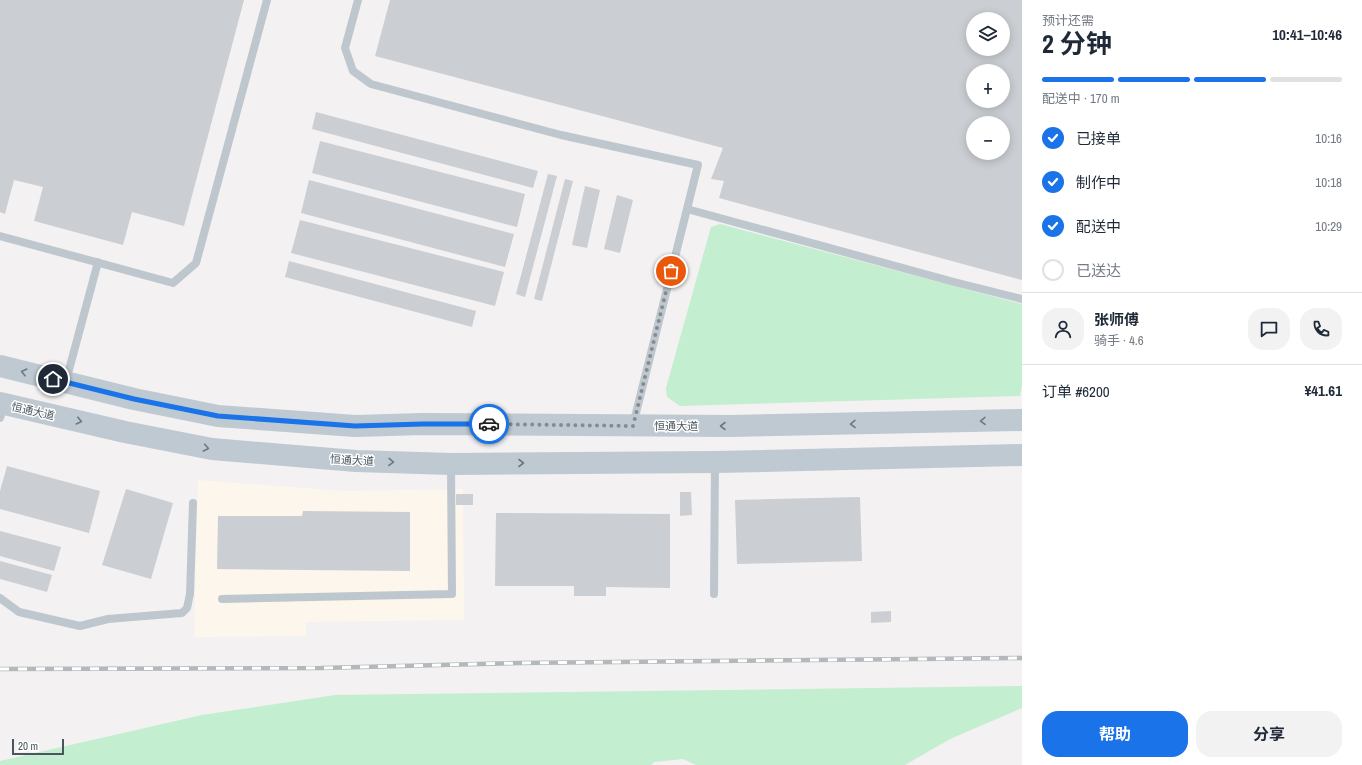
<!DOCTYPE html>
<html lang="zh">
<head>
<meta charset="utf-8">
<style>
  body { margin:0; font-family:"Archivo Narrow","Noto Sans SC",sans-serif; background:#f2f2f3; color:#1f2937; height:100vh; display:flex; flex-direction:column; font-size:15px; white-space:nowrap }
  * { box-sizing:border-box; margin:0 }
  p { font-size:13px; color:#747a83 }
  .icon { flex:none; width:22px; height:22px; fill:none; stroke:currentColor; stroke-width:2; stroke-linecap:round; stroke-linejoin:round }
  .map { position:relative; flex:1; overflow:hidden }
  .side { display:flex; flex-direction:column; background:#fff; width:340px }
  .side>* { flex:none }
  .controls { position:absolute; left:966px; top:12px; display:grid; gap:8px }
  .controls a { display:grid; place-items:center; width:44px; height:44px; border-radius:50%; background:#fff; box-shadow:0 2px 10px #0003; font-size:20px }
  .scale { position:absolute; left:12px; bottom:10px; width:52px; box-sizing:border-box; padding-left:4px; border:2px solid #4a565e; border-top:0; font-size:11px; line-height:14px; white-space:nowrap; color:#4a565e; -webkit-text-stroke:3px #fff; paint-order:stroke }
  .pin { position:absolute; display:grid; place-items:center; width:34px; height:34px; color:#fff; margin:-17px; border:2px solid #fff; border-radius:50%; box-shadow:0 1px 4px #0007 }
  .courier { position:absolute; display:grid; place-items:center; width:40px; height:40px; margin:-20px; border:3px solid #1a73e8; border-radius:50%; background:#fff; color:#222; box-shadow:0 1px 5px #0007 }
  .head em { font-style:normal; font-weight:700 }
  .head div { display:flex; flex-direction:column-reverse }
  .head { display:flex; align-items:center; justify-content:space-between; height:68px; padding:0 20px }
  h1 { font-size:26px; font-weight:700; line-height:30px }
  .bar { display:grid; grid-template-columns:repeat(4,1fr); gap:6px 4px; align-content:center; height:48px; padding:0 20px }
  .bar i { height:5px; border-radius:3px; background:#e0e1e3 }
  .bar .current { background:#1a73e8 }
  .bar p { grid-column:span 4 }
  .line { display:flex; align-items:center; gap:10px; padding:0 20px; border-top:1px solid #e0e1e3 }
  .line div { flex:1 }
  .round { display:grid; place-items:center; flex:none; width:42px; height:42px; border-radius:16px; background:#f2f2f3 }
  ol { padding:0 20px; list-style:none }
  li { display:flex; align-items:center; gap:12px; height:44px }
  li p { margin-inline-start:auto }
  li .icon { padding:4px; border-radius:50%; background:#1a73e8; color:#fff; stroke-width:4 }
  li:last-child { color:#747a83 }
  li i { width:22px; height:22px; border:2px solid #e0e1e3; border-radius:50% }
  .action { display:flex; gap:8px; margin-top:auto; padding:8px 20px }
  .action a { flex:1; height:46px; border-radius:16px; background:#1a73e8; color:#fff; font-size:16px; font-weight:700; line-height:46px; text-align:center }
  .action a+a { background:#f2f2f3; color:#1f2937 }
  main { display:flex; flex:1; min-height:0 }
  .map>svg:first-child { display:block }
</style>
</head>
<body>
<main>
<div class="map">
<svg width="1022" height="765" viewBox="0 0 1022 765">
  <rect width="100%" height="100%" fill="#f3f1f1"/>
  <path fill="#fcf6ed" d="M198 480 343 491 463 489 464 620 306 622V636L194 637Z"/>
  <path fill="#c3eecf" d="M720 224 1022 304V385L1020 396 680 406 667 397 666 388 711 227Z
    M1022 686V708L950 739 905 765H696L683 759 654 762 651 765H0V761L202 715 335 695Z"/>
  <path fill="#cbcfd3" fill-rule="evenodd" d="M0 0H244L184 226 132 212 123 245 34 221 43 187 14 180 5 214 0 212Z
    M390 0H1022V280L719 198 724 181 711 179 723 148 375 56ZM973 19H1003V49H973ZM973 71H1003V101H973ZM973 123H1003V153H973Z
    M316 112 538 171 533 188 312 129Z
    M320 141 525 194 517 227 312 173Z
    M548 174 557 176 525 297 516 294Z
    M565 179 573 181 542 301 534 299Z
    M309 180 514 234 505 267 301 213Z
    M585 186 600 190 587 248 572 245Z
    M617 195 633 200 620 253 604 249Z
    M300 220 504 272 495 306 291 253Z
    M289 261 476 311 472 327 285 277Z
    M7 466 100 491 89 533 0 509V491Z
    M126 489 173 503 151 579 102 565Z
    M680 492H691L692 515 680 516Z
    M456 494H473V505H456Z
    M860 497 862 561 737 564 735 500Z
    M303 511 410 512V571L217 569 218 516H302Z
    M496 513 670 514V588L606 587V596H574V586H495Z
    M0 531 61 547 54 571 0 556Z
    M0 561 52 575 47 592 0 579Z
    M891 611V622L871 623V612Z"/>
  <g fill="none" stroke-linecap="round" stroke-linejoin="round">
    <path stroke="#bec7cd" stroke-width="8" d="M358 0 345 48 353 71 371 84 561 135 698 165 633 425
      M687 209 954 282 1022 299
      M0 236 173 283 196 263 267 0
      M66 381 98 262
      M0 418 4 405
      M714 594 715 462
      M0 598 19 612 80 626 108 619 182 613 187 608 190 594 193 503
      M222 599 452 594 451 465"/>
    <path stroke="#bec9d1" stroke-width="22" d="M0 366 134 399 218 416 355 426 423 424 731 426 1022 420
      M0 403 125 432 212 449 356 461 451 464 715 462 1022 455"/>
    <defs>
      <path id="rail" d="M0 669 321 668 518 663 1022 658"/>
    </defs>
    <use href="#rail" stroke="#b4b7bb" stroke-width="4.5"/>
    <use href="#rail" stroke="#fff" stroke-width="3" stroke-dasharray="9" stroke-linecap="butt"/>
  </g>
  <defs><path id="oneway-chevron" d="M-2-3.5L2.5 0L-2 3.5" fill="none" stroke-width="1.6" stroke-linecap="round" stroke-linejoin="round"/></defs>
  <g stroke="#6d7880">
    <use href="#oneway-chevron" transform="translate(24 372) rotate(-166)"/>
    <use href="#oneway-chevron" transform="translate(79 421) rotate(13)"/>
    <use href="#oneway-chevron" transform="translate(983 421) rotate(179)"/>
    <use href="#oneway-chevron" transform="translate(853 424) rotate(179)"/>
    <use href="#oneway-chevron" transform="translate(723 426) rotate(-180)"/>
    <use href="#oneway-chevron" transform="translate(206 448) rotate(11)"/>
    <use href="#oneway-chevron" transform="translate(391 462) rotate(2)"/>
    <use href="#oneway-chevron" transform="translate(521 463)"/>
  </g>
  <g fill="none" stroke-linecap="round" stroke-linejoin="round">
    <path stroke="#858c91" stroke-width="4" stroke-dasharray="0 7.2" d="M489 424 633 426 671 271"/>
    <path stroke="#1a73e8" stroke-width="5" d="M53 379 134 399 218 416 355 426 423 424H489"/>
  </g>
  <g text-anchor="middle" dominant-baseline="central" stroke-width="3" stroke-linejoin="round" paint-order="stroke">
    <g font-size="11" fill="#4a565e" stroke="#fff">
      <text transform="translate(33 411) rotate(13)">恒通大道</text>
      <text x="676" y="426">恒通大道</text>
      <text transform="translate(352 460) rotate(3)">恒通大道</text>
    </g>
  </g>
</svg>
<div class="controls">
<a><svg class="icon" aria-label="layers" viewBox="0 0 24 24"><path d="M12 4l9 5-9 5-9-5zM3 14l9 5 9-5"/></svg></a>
<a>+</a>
<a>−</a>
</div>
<div class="scale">20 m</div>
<div class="pin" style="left:671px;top:271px;background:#ea580c"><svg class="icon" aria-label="bag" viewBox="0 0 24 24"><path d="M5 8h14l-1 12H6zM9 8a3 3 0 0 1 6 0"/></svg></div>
<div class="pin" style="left:53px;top:379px;background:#1f2937"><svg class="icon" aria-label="home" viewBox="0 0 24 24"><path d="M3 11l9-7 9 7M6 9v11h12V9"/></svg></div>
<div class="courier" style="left:489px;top:424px"><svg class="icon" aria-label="car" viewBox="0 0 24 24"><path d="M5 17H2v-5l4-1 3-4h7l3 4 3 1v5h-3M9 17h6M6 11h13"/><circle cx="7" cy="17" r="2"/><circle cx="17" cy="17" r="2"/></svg></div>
</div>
<section class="side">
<div class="head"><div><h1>2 分钟</h1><p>预计还需</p></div><em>10:41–10:46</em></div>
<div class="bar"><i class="current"></i><i class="current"></i><i class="current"></i><i></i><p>配送中 · 170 m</p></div>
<ol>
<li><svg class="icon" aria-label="check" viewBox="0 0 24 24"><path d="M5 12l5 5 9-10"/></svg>已接单<p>10:16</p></li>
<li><svg class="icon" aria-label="check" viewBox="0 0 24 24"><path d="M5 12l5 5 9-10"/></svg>制作中<p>10:18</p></li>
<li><svg class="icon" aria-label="check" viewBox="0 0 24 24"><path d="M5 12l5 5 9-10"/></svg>配送中<p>10:29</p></li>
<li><i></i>已送达</li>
</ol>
<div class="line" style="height:72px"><a class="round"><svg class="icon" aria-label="person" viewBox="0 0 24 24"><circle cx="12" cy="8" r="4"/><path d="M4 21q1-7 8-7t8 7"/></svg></a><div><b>张师傅</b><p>骑手 · 4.6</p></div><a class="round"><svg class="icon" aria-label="chat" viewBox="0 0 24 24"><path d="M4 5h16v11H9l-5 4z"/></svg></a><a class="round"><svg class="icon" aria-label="phone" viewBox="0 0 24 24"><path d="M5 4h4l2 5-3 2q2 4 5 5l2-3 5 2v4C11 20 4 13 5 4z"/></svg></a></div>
<div class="line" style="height:52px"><div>订单 #6200</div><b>¥41.61</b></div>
<div class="action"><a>帮助</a><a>分享</a></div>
</section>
</main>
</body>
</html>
